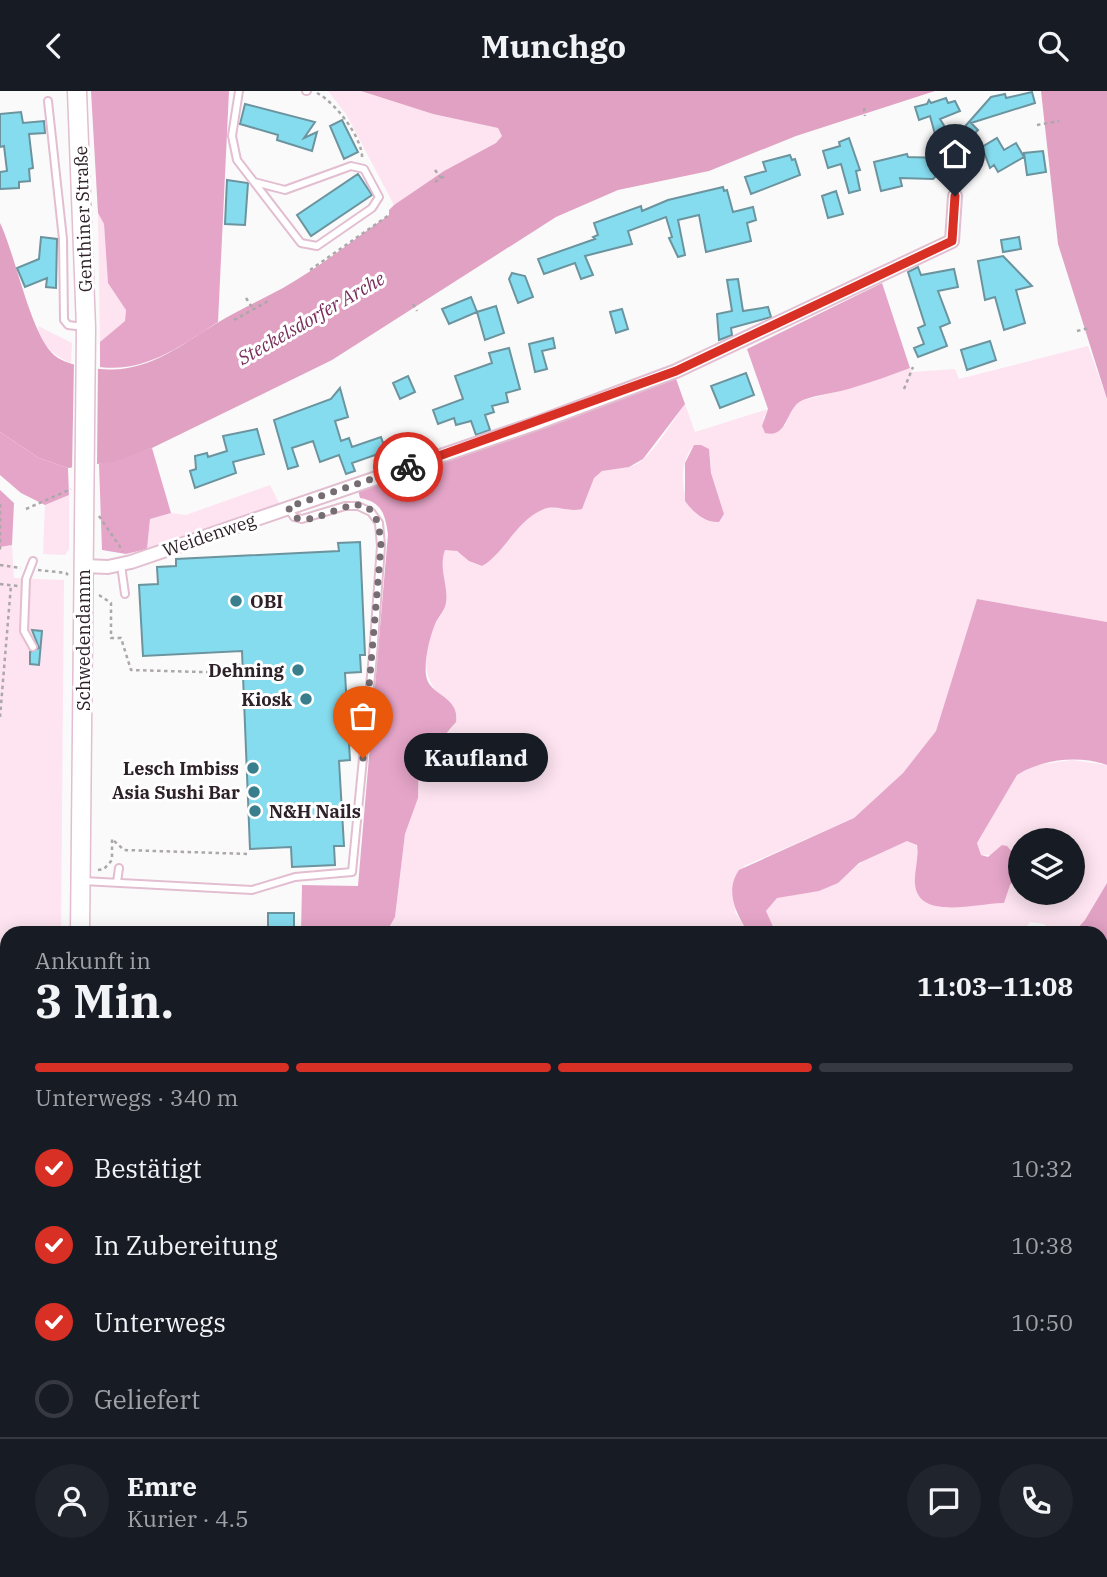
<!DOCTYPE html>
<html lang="de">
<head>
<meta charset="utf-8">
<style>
  body { margin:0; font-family:"IBM Plex Serif",serif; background:#20242c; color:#f1f3f6; height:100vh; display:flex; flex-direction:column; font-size:26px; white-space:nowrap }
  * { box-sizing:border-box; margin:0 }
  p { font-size:23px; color:#9ea1a6 }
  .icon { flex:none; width:38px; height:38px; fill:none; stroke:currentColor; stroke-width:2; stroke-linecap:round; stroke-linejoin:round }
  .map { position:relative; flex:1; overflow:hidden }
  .drawer { position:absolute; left:0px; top:835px; width:1108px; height:653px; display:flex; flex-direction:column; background:#171b24; border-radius:21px 21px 0 0; box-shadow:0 4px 18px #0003 }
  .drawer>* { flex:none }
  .tools { position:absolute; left:1008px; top:737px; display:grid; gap:14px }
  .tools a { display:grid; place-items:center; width:77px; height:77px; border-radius:50%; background:#171b24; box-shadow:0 4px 18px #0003; font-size:35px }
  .pin { position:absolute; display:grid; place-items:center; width:60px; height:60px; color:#fff; margin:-72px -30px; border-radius:50% 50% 50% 0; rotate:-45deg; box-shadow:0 0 7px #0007 }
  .pin .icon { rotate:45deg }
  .courier { position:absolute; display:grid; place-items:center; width:70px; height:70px; margin:-35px; border:5px solid #d93025; border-radius:50%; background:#fff; color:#222; box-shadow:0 2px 9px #0007 }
  .bubble { position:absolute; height:49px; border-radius:24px; background:#171b24; box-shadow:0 4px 18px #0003; font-size:23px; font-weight:800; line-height:49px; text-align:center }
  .head em { font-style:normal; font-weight:800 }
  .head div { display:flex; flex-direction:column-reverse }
  .head { display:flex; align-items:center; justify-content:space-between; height:119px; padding:0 35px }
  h1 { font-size:46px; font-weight:800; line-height:52px }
  .bar { display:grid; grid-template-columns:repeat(4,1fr); gap:10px 7px; align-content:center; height:84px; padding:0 35px }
  .bar i { height:9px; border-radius:5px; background:#363941 }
  .bar .selected { background:#d93025 }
  .bar p { grid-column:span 4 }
  .line { display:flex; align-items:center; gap:18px; padding:0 35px; border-top:2px solid #363941 }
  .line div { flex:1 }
  .round { display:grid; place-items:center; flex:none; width:74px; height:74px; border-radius:37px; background:#20242c }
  ol { padding:0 35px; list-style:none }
  li { display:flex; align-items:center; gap:21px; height:77px }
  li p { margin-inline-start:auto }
  li .icon { padding:7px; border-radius:50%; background:#d93025; color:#fff; stroke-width:4 }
  li:last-child { color:#9ea1a6 }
  li i { width:38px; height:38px; border:4px solid #363941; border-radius:50% }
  header { display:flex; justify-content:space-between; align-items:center; height:91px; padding:0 35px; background:#171b24; font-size:32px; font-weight:800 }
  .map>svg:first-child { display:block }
</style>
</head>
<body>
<header><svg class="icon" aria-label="back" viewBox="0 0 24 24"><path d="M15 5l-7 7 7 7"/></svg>Munchgo<svg class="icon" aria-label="search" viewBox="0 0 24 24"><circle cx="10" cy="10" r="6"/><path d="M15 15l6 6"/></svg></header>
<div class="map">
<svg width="1107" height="1486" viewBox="0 0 1107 1486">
  <rect width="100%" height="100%" fill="#fafafa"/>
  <path fill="#fde4f0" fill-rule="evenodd" d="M328 0H361L433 23 498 37 502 45 496 52 444 80 394 114 346 23Z
    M98 122 104 133 108 192 126 218 125 230 100 251Z
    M38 235 72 252 71 272C54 265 41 254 38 235Z
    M1088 255 1107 308V531L977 508 936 640 903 682 854 727 744 775 735 821 748 842H386L395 826 405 743 418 707 419 661 425 649C440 645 454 643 457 625 428 592 418 583 433 537 436 529 444 522 446 513 450 497 437 479 445 459 460 455 468 473 482 475 507 460 516 426 547 417 558 414 568 421 579 419 590 410 585 395 595 385 607 374 623 380 637 373 652 365 674 328 685 313L695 341 768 318 763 328 785 335 792 317 800 310 852 297 910 277 912 281 955 278 959 288ZM694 354 710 363 711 382 724 423 719 431C682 432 673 377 694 354Z
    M270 394 280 414 147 458 150 428 171 422 186 424Z
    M69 404V458L65 464 43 463 45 414Z
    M12 454 14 487 64 489 61 842H7V1114H0V456Z
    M1072 669 1107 674V792L1085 829 1073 842H1053L1044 833 1030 831 1023 842H776L766 820 777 806 853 778C864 767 891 758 906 750L915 751 917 757V799C940 829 972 810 1003 812L1010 794 1020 784V802H1073V749H1020V770L1017 765 981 764 977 752 1017 684 1037 674Z
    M276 1480 380 1481V1486H279Z"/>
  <path fill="#e5a5c8" d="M91 0H229L218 231C181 255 145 282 100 276V251L125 230 126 219 108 192 104 133 98 122Z
    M882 192 910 277C891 284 872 291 852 297 836 302 819 303 803 309 785 316 789 348 765 342L762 335 768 318 747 258Z
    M675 285 685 313 643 368 629 376 602 380 594 387 582 418C569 422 557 413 544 418 515 430 506 461 482 475L469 470 457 460 445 459C438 478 449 495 446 512 445 519 439 525 436 531 430 544 424 569 426 584 428 605 460 604 456 631L445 644 425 649 419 660 418 707 405 743 395 826 386 842H301L302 794 358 795 388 443C385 423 382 411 360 407L358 399Z
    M0 341 39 367 68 377 69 404 45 414 21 402 0 384Z
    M694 354H701L709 358 711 382 724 423 719 431C705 432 694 422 685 410V372Z
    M152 357 171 422 150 428 147 458 126 463 102 459 99 373Z
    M0 399 14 412 12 454 0 456Z
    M977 508 1107 531V674C1079 664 1042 668 1017 684L977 752 981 764 988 766 1002 754 1007 755 1020 770V785L1010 794 1004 812C981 811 918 831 915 793 914 780 919 768 917 754L907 750 859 772 838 792 819 800 777 807 766 820 776 842H748C737 823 724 801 739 779L854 727 903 682 936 640Z"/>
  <path fill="#e1a1c3" d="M361 0H935L796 45 709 80 618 99 556 126 332 269 152 357 113 371 68 377 39 367 0 341V132C16 165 30 242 54 264 67 276 105 280 121 278 158 274 187 250 217 232 238 219 261 209 283 197 320 176 354 148 389 124V119L394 114 444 80 496 52 502 45 498 37 433 23Z
    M1041 0H1107V308L1058 153Z
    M1107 792V949L1101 953V842H1073L1085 829Z
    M0 1114H7V1245L0 1246Z"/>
  <path fill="#fafafa" d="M74 269 98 272 97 376 72 380Z"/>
  <path fill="#86dcef" stroke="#6b949e" stroke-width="2" d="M1032 1 1035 12 971 32 978 39 963 55 960 52 938 54 930 25 919 29 915 16 927 13 929 9 931 12 946 7 948 12 955 10 960 20 940 28 953 49 991 6 1005 3 1006 7Z
    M245 13 315 31 304 47 317 41 312 60 277 49 278 44 240 33Z
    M21 21 23 32 44 30 45 42 29 43 33 77 29 78 30 90 19 91V97L0 98V81L7 80 4 55 0 56V23Z
    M342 29 358 61 344 68 330 35Z
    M849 47 860 79 856 80 860 99 849 102 841 73 828 77 823 60 840 55 839 51Z
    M997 47 1004 59 1016 52 1024 66 998 81 994 74 990 77 982 56Z
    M1043 60 1046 81 1027 84 1024 62Z
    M907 63 908 66 940 67 939 82 933 88 900 87 902 95 881 100 874 71Z
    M790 64 792 69 795 68 800 84 751 103 745 86 766 80 763 71Z
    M358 83 372 104 311 145 297 124Z
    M227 89 248 92 245 134 225 133Z
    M723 96 724 100 727 99 733 121 753 116 756 129 747 132 751 150 706 161 699 124 678 129 685 164 678 166 669 147 672 146 666 126 628 140 632 153 585 165 593 184 581 188 575 172 544 183 538 168 595 148 593 146 598 144 594 132 641 115 642 120 668 109Z
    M836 100 843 123 828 127 822 105Z
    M41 146 57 148 56 197 46 196 47 187 25 196 17 177 39 168Z
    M1019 146 1021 158 1003 161 1001 149Z
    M1003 165 1032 195 1016 199 1025 232 1004 239 995 206 985 209 978 170Z
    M918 176 921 184 954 178 958 196 938 200 950 232 940 236 947 255 918 266 914 257 924 253 918 237 925 234 908 181Z
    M512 182 525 185 533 206 518 212 509 188Z
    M738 188 743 220 768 216 771 226 731 237 732 244 719 249 717 223 732 220 727 189Z
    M471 206 477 221 449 233 442 218Z
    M496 215 504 242 485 249 477 221Z
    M622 218 628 238 616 242 610 221Z
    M553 247 555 257 542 260 547 278 535 281 529 253Z
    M990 250 996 269 967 279 961 259Z
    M509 257 520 298 506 302 508 311 492 315 494 321 485 324 490 339 476 344 471 330 456 334 454 327 438 333 433 319 463 308 455 285 492 272 489 262Z
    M746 282 754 304 720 317 711 295Z
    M408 285 415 301 400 308 393 292Z
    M340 297 348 326 335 330 341 350 349 347 352 356 381 346 383 352 397 347 401 360 377 369 375 364 352 372 355 380 346 383 339 364 320 371 313 350 292 357 298 375 288 378 274 329 331 308Z
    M257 338 264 363 233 371 236 382 195 397 190 380 196 378 195 365 207 362 208 366 227 360 223 345Z
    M360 451 365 564H360L361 581 345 582 350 669 339 670 344 755H334L335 774 292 776 291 756 250 758 242 560 143 565 139 494 158 493 157 476 176 475V468L339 460 338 452Z
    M32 539 42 540 39 574 30 573V561L39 557Z
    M268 822H294V842H268Z"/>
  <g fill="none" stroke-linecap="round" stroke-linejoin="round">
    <defs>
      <path id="lane" d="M239 0 232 45 237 69 301 152 317 155 372 117 379 106 364 78 351 75 285 99 254 91
        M306 0H307
        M48 10 63 148 64 229 68 234 84 236
        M121 474 125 503
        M33 556 24 540 26 488 33 470
        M83 790 252 799 295 786 352 781 373 564 381 455 379 432 371 421 358 415H345L302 428 294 426 288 417
        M117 791 119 777
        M1101 1152 1107 1155
        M170 1480 181 1486
        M533 1480 563 1486"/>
      <path id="street" d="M84 475 108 476 131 471 540 331 676 280 952 150 955 105
        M0 1294H7
        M1101 1424 1107 1422
        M662 1480 670 1486
        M252 1486 256 1480
        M385 1486 386 1480
        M612 1486 613 1480
        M879 1486 898 1480"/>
      <path id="secondary" d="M77 0 86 237 80 842
        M0 1474 7 1465"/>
    </defs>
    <use href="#lane" stroke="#e2bed0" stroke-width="10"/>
    <use href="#street" stroke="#e2bed0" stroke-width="16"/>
    <use href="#secondary" stroke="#e2bed0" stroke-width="21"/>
    <path stroke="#aca7a9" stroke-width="2.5" stroke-dasharray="3.5 3.5" stroke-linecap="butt" d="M317 2C335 11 364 48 362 69
      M864 17 865 25
      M1037 34 1059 30
      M435 79 441 87
      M435 91 446 84
      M310 179 389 124
      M246 207 253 218
      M413 213 417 220
      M234 229 270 209
      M1077 240 1089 237
      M904 298 913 276
      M0 413V460
      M26 418 71 398
      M99 425 123 460
      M0 474 21 477
      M38 479 66 482 68 484
      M0 493 18 495
      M99 504 111 512V547H121L131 579 237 582
      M238 573 242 576
      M0 626 11 494
      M98 779 104 778 112 769V748L124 759 250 763
      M0 968H7
      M0 1070H7
      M0 1309H7
      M0 1409 7 1413
      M1 1451 7 1443
      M936 1480 938 1486"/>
    <use href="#lane" stroke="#fff" stroke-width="6"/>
    <use href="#street" stroke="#fff" stroke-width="12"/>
    <use href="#secondary" stroke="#fff" stroke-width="18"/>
  </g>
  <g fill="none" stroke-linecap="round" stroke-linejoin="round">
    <path stroke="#756d72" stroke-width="7" stroke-dasharray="0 12.6" d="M363 667 381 455C377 379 330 433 299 428 293 426 291 421 288 416L408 376"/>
    <path stroke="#d93025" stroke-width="9" d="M408 376 676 280 952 150 955 105"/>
  </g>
  <g fill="#397e8c" stroke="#fff" stroke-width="2.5">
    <circle cx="236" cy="510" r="7"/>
    <circle cx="298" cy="579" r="7"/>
    <circle cx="306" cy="608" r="7"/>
    <circle cx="253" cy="677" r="7"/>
    <circle cx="254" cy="701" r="7"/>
    <circle cx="255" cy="720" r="7"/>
  </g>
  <g text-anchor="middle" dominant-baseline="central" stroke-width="6" stroke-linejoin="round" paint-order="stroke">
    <g font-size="18" fill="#2e2128" stroke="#fff">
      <text transform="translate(83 128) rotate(-92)">Genthiner Straße</text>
      <text transform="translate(209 444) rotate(-19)">Weidenweg</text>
      <text transform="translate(83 549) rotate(-90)">Schwedendamm</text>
    </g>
    <g font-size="18" font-weight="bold" fill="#2e2128" stroke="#fff" text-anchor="end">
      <text x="250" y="510" text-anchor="start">OBI</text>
      <text x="284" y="579">Dehning</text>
      <text x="292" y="608">Kiosk</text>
      <text x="239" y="677">Lesch Imbiss</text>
      <text x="240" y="701">Asia Sushi Bar</text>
      <text x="269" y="720" text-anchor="start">N&amp;H Nails</text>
    </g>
    <g font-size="19" font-style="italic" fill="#792e5c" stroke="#fff">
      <text transform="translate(311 227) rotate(-30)">Steckelsdorfer Arche</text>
    </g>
  </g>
</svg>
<div class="tools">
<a><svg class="icon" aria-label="layers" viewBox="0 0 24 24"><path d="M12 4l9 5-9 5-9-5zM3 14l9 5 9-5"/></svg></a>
</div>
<div class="pin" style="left:363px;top:667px;background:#ea580c"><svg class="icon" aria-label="bag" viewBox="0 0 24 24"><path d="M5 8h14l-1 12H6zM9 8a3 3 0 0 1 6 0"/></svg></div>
<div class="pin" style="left:955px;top:105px;background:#1f2937"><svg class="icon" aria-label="home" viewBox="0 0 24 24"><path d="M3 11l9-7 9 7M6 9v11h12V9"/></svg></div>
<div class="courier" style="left:408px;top:376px"><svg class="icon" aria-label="bike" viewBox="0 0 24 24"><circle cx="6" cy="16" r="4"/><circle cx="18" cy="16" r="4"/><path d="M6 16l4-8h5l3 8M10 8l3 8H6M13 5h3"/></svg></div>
<div class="bubble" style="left:404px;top:642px;width:144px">Kaufland</div>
<section class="drawer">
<div class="head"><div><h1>3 Min.</h1><p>Ankunft in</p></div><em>11:03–11:08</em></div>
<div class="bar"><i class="selected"></i><i class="selected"></i><i class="selected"></i><i></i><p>Unterwegs · 340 m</p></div>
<ol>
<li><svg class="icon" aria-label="check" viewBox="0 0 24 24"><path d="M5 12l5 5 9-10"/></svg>Bestätigt<p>10:32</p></li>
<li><svg class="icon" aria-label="check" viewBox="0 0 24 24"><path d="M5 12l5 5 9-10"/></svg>In Zubereitung<p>10:38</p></li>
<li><svg class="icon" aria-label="check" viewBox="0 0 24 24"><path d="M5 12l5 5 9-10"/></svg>Unterwegs<p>10:50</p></li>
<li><i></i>Geliefert</li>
</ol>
<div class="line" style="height:126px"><a class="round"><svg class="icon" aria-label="person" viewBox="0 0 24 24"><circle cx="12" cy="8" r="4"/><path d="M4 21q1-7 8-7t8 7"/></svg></a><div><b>Emre</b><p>Kurier · 4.5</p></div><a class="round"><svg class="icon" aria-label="chat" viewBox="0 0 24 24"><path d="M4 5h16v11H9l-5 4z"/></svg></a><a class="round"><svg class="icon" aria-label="phone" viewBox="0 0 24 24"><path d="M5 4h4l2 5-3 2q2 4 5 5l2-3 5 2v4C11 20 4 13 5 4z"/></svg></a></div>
</section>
</div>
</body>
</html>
